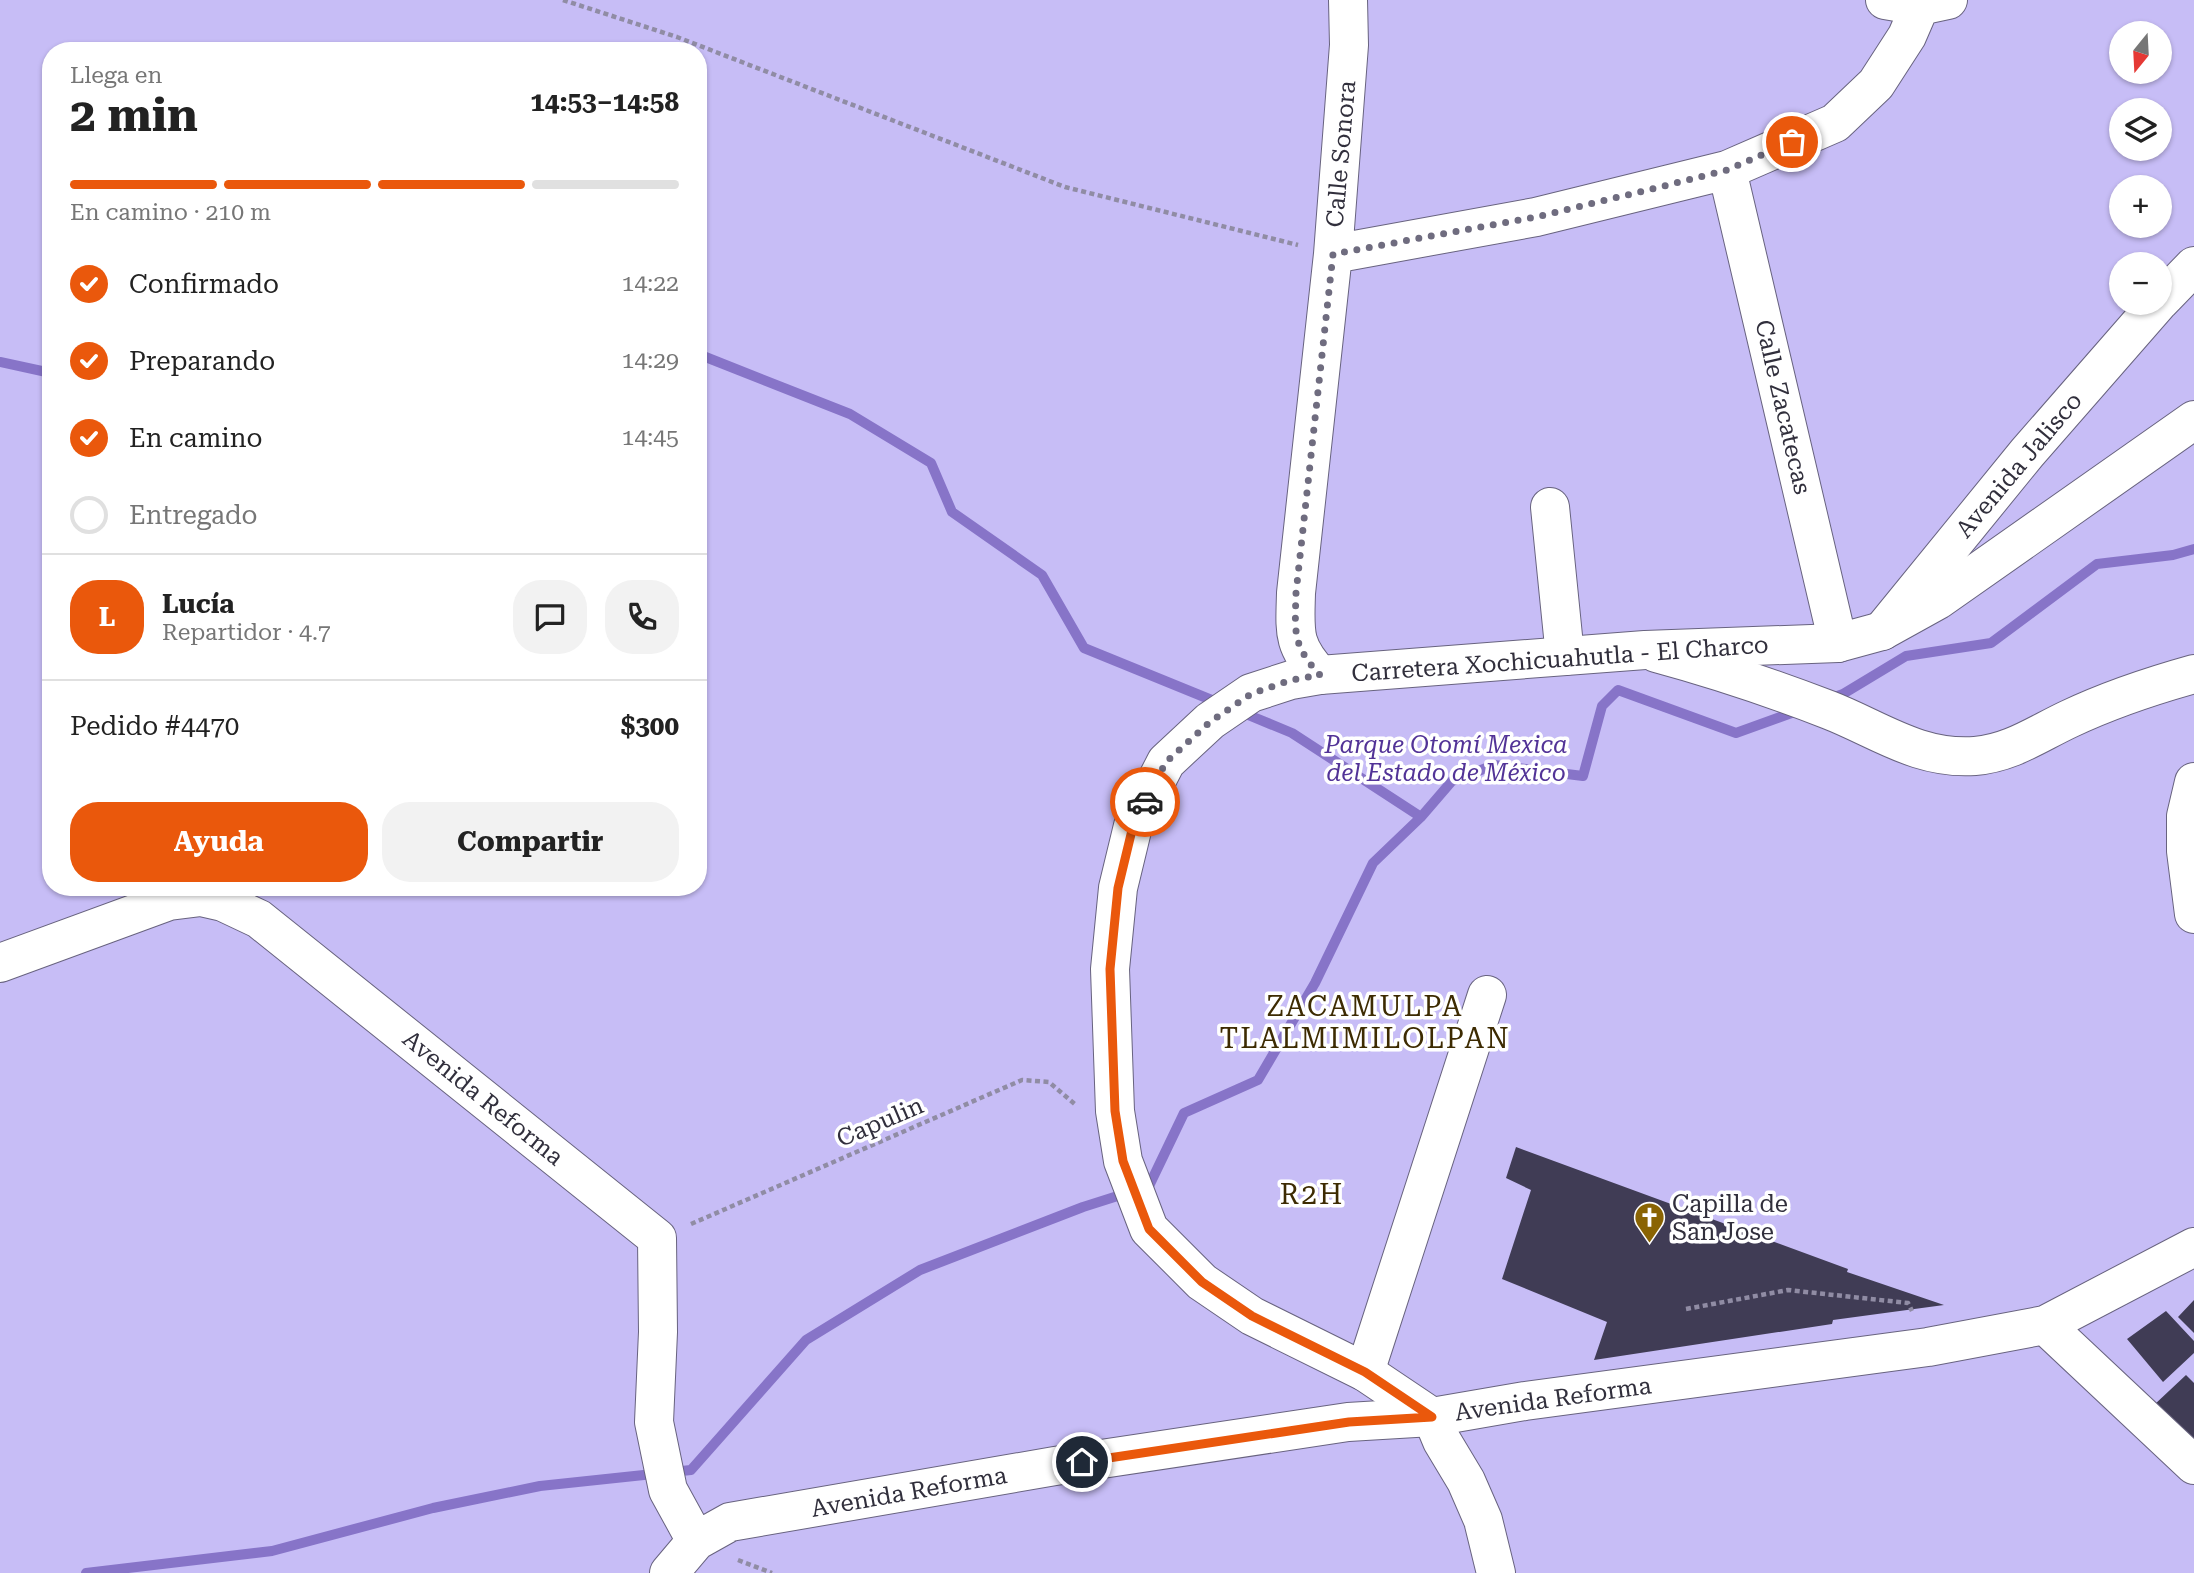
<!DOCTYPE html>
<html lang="es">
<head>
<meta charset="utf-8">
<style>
  body { margin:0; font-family:"Roboto Serif",serif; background:#f2f2f2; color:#222; height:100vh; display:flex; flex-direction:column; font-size:26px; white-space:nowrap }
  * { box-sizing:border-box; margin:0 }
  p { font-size:23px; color:#767676 }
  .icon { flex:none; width:38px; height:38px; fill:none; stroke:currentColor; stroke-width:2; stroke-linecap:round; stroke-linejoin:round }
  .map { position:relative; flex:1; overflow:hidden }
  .side { position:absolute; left:42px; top:42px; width:665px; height:854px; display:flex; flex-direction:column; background:#fff; border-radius:28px; box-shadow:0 2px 5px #0004 }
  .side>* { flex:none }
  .needle { width:46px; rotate:198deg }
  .tools { position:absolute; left:2109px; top:21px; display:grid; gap:14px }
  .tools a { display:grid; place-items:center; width:63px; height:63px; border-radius:50%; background:#fff; box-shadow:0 2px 5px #0004; font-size:35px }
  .pin { position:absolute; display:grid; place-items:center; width:60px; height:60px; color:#fff; margin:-30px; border:4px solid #fff; border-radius:50%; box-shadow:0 2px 7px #0007 }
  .courier { position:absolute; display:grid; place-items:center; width:70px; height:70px; margin:-35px; border:5px solid #ea580c; border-radius:50%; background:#fff; color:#222; box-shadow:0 2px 9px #0007 }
  .head em { font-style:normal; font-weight:700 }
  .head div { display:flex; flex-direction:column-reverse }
  .head { display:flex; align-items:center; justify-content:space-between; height:119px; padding:0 28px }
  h1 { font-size:46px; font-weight:700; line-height:52px }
  .bar { display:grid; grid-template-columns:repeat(4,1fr); gap:10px 7px; align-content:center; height:84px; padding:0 28px }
  .bar i { height:9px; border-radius:5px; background:#e0e0e0 }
  .bar .selected { background:#ea580c }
  .bar p { grid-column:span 4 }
  .line { display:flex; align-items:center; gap:18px; padding:0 28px; border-top:2px solid #e0e0e0 }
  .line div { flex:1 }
  .round { display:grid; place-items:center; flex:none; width:74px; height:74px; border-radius:28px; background:#f2f2f2 }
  ol { padding:0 28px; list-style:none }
  li { display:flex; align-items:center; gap:21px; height:77px }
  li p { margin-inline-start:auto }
  li .icon { padding:7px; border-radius:50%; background:#ea580c; color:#fff; stroke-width:4 }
  li:last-child { color:#767676 }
  li i { width:38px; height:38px; border:4px solid #e0e0e0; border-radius:50% }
  .primary-button { display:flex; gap:14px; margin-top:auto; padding:14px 28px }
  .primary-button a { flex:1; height:80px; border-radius:28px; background:#ea580c; color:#fff; font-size:28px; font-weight:700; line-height:80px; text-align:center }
  .primary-button a+a { background:#f2f2f2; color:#222 }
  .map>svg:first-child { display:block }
</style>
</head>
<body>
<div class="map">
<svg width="2194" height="1573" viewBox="0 0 2194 1573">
  <rect width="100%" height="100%" fill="#e1dcfc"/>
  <path fill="#c7bdf6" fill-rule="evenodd" d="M0 0H2194V1573H0ZM2121 33H2160V72H2121ZM51 51H698V887H51ZM2121 110H2160V149H2121ZM2121 187H2160V226H2121ZM2121 264H2160V303H2121Z"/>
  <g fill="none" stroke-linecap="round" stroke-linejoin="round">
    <path stroke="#8774c8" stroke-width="10" d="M698 354 850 414 931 463 952 512 1042 575 1084 648 1219 703
      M0 362 51 373
      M1829 699 1843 694 1906 656 1991 643 2097 564 2173 555 2194 549
      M1241 712 1292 733 1421 817
      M86 1573 272 1551 433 1508 540 1486 691 1470 806 1340 920 1270 1083 1207 1149 1186 1184 1113 1258 1080 1315 983 1373 863 1421 817 1452 781 1494 765 1583 776 1602 706 1618 690 1736 733 1797 711"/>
  </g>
  <path fill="#403c55" d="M1516 1147 1848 1269 1847 1272 1944 1305 1833 1320 1832 1324 1594 1360 1607 1322 1502 1279 1531 1190 1506 1178Z
    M2194 1300V1333L2178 1317Z
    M2166 1311 2194 1341V1353L2163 1382 2127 1339Z
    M2186 1375 2194 1383V1445L2154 1405Z"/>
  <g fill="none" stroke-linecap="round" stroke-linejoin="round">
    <defs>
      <path id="minor" d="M1885 0 1920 6 1948 0
        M1727 170 1838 643
        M1333 254 1536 217 1727 170 1835 123 1876 84 1907 36 1920 6
        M2160 301 2194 266
        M1550 507 1565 656
        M1882 631 2027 453 2158 303
        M1656 653C1715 669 1772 688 1829 710 1878 729 1918 760 1975 756 2011 753 2037 734 2069 719 2109 700 2151 686 2194 674
        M1320 675C1292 645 1295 632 1296 593L1333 254 1349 45 1348 0
        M2194 782 2186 816V851L2194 914
        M0 963 169 901 201 897 223 902 259 919 657 1238 658 1332 654 1422 668 1490 696 1541
        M2045 1325 2194 1465
        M1365 1372 1487 995
        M669 1573 696 1541 730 1522 1055 1466 1348 1422 1432 1417 1525 1401 1928 1347 2045 1325 2194 1247"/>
      <path id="secondary" d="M1496 1573 1483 1520 1466 1481 1442 1441 1432 1417 1365 1372 1252 1316 1202 1282 1149 1229 1123 1161 1115 1111 1110 969 1118 888 1133 826 1166 762 1210 721 1251 693 1291 680 1320 675 1645 650 1838 643 1882 631 1938 600 2194 420"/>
    </defs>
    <use href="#minor" stroke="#68637f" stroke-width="40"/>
    <use href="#secondary" stroke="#68637f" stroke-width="40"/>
    <path stroke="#908ca4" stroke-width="4.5" stroke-dasharray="5 3.5" stroke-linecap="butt" d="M563 0 677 37 1065 187 1298 245
      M691 1224 1022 1080 1049 1082 1077 1106
      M1686 1309 1788 1290 1908 1303 1912 1311
      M738 1560 772 1573"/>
    <use href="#minor" stroke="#fff" stroke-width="38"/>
    <use href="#secondary" stroke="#fff" stroke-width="38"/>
  </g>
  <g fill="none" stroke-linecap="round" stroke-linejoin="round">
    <path stroke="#6f6c7f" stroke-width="7" stroke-dasharray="0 12.6" d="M1145 802 1166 762 1210 722 1251 694 1291 680 1320 675C1292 645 1295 632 1296 593L1333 254 1536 217 1656 188 1727 170 1792 142"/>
    <path stroke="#ea580c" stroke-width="9" d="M1082 1462 1349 1422 1432 1417 1365 1372 1252 1316 1202 1282 1149 1229 1123 1161 1115 1111 1110 969 1118 888 1133 826 1145 802"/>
  </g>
  <defs>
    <symbol id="church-pin" viewBox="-11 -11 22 30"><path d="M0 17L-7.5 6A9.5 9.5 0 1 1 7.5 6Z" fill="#8a6403" stroke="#fff"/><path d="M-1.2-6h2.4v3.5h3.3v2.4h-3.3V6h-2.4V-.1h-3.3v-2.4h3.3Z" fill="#fff"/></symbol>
  </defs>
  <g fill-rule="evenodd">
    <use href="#church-pin" x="1632" y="1200" width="35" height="47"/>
  </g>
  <g text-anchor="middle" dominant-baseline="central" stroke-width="7" stroke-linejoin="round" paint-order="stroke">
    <g font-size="24" fill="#312f3c" stroke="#fff">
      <text transform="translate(1341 154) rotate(-85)">Calle Sonora</text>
      <text transform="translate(1783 407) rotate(77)">Calle Zacatecas</text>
      <text transform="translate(2019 465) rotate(-50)">Avenida Jalisco</text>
      <text transform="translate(1560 659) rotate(-4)">Carretera Xochicuahutla - El Charco</text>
      <text transform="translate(483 1098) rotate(39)">Avenida Reforma</text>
      <text transform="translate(880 1122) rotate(-23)">Capulin</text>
      <text transform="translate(1553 1399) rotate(-8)">Avenida Reforma</text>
      <text transform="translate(909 1492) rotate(-10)">Avenida Reforma</text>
    </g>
    <g font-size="24" font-style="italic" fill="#523397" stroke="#fff">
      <text x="1446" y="745">Parque Otomí Mexica<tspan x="1446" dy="28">del Estado de México</tspan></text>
    </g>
    <g font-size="24" fill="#312f3c" stroke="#fff" text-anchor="start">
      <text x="1672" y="1204">Capilla de<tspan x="1672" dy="28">San Jose</tspan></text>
    </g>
    <g font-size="28" letter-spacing="2" fill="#3d2b02" stroke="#fff">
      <text x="1365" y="1006">ZACAMULPA<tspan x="1365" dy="32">TLALMIMILOLPAN</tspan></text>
      <text x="1312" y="1194">R2H</text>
    </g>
  </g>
</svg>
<div class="tools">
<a><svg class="needle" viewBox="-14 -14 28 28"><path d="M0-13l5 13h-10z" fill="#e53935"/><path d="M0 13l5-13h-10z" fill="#767676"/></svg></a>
<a><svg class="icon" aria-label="layers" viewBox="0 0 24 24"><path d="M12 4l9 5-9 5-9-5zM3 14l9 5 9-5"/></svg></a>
<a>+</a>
<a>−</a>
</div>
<div class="pin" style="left:1792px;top:142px;background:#ea580c"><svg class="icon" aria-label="bag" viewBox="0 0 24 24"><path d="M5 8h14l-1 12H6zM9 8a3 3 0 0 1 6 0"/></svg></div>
<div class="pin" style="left:1082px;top:1462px;background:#1f2937"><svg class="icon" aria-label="home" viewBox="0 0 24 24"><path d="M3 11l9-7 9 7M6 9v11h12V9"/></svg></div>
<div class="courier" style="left:1145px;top:802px"><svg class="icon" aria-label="car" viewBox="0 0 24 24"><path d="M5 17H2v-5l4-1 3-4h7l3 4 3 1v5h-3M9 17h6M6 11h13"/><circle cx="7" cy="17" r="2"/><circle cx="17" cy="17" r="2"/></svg></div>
<section class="side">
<div class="head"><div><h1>2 min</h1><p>Llega en</p></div><em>14:53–14:58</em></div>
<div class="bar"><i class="selected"></i><i class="selected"></i><i class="selected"></i><i></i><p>En camino · 210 m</p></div>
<ol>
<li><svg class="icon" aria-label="check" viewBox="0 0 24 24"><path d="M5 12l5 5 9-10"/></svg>Confirmado<p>14:22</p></li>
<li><svg class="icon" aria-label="check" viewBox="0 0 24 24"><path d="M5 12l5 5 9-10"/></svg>Preparando<p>14:29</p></li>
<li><svg class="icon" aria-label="check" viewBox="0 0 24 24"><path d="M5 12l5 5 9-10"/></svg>En camino<p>14:45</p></li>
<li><i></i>Entregado</li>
</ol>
<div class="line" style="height:126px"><b class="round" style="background:#ea580c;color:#fff">L</b><div><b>Lucía</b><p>Repartidor · 4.7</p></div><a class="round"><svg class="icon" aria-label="chat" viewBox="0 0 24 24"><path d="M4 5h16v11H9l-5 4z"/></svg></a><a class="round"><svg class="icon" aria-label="phone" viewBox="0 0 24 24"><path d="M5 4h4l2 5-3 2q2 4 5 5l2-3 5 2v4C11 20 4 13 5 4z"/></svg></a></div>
<div class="line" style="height:91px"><div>Pedido #4470</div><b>$300</b></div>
<div class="primary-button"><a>Ayuda</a><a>Compartir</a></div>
</section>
</div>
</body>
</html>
